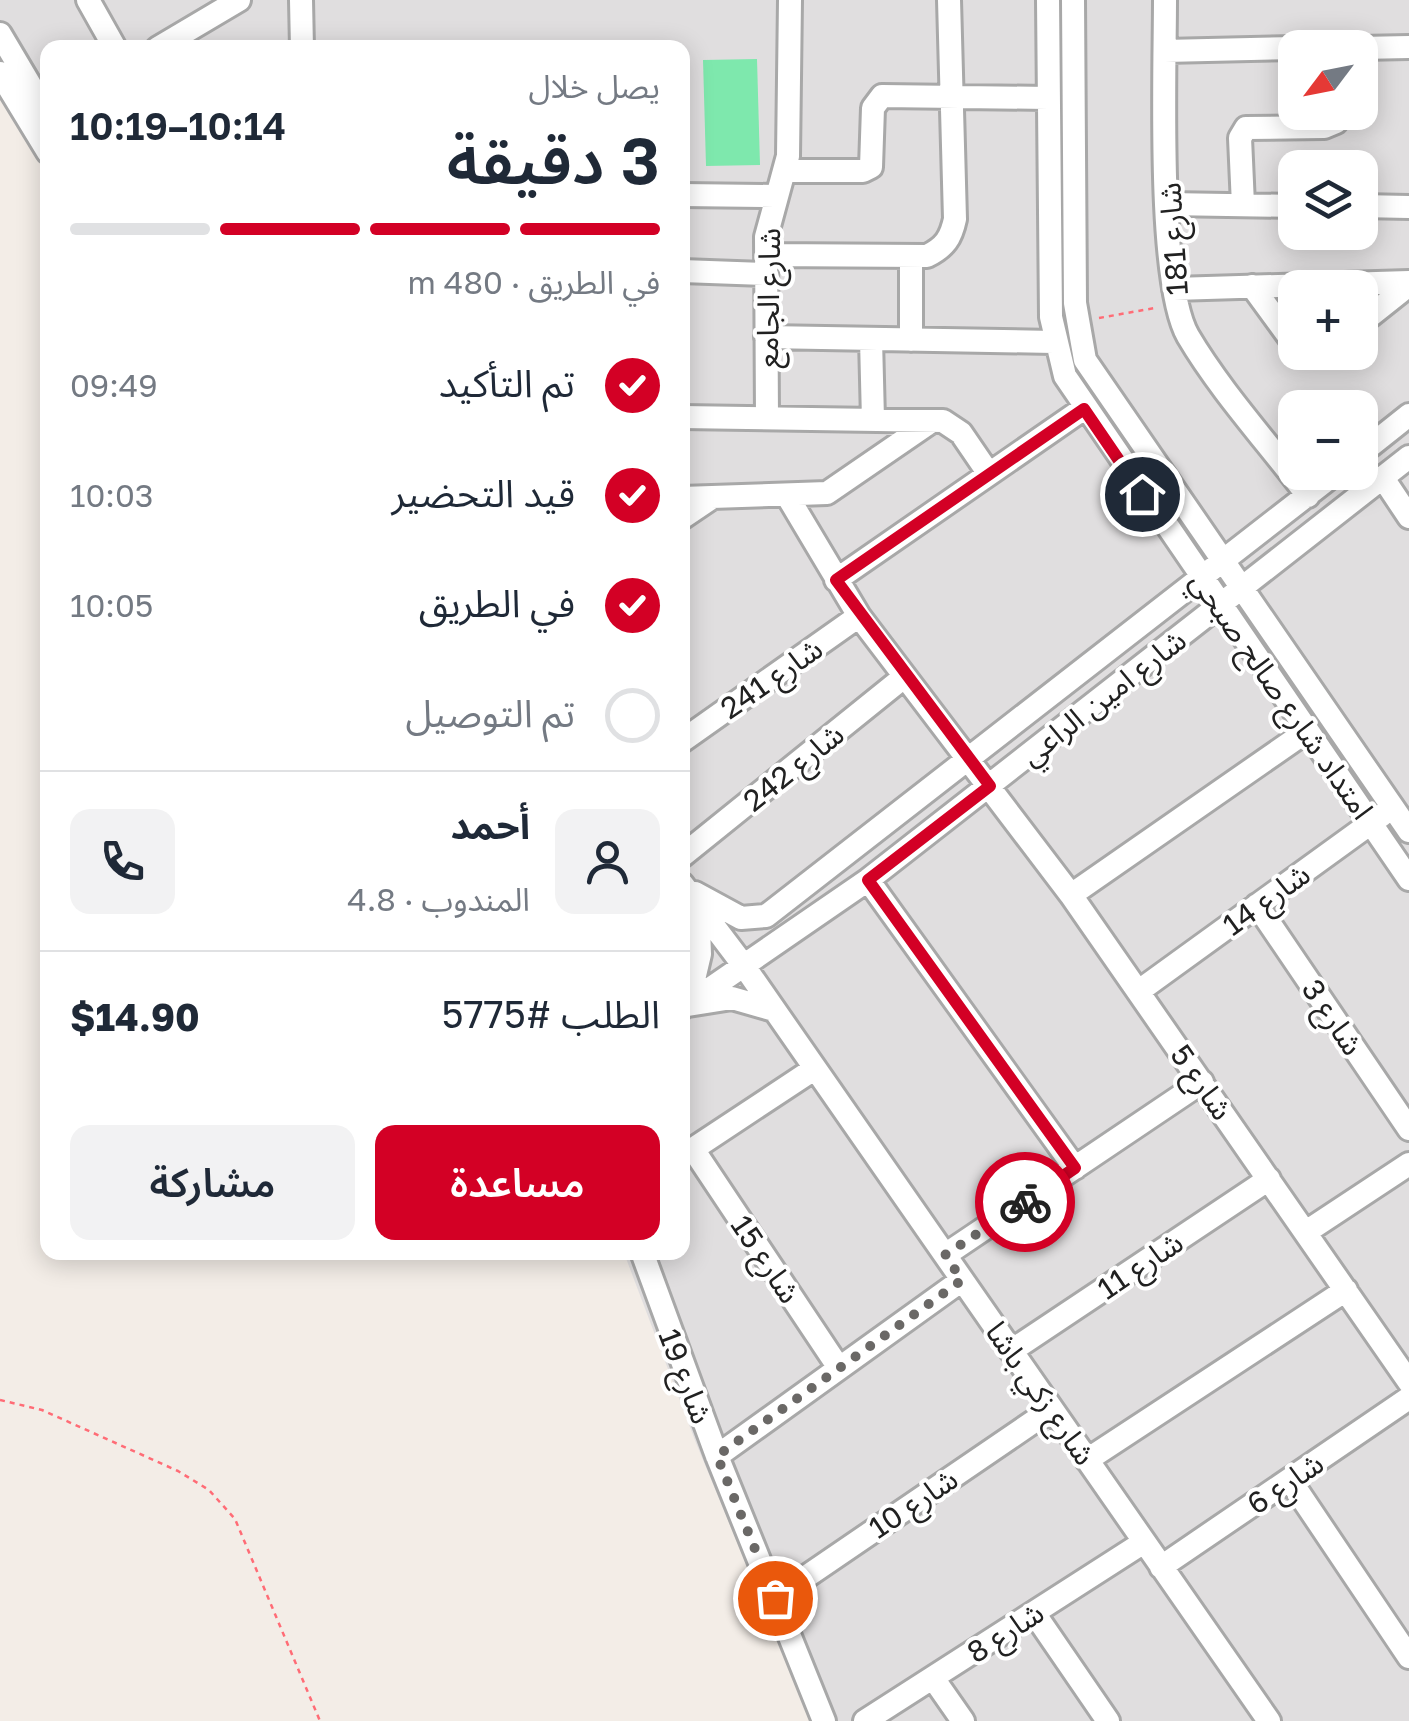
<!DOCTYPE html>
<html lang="ar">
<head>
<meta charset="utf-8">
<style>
  body { margin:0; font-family:"Golos Text","Noto Sans Arabic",sans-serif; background:#f2f2f3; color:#1f2937; direction:rtl; height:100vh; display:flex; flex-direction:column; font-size:38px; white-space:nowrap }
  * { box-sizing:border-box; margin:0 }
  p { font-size:32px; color:#747a83 }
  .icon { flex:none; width:55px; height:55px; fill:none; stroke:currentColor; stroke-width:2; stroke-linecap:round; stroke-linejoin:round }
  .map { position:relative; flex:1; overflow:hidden; direction:ltr }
  .drawer { position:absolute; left:40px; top:40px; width:650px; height:1220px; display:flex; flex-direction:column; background:#fff; border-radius:20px; box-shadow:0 5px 25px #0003; direction:rtl }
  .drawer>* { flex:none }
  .needle { width:65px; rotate:238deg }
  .controls { position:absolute; left:1278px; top:30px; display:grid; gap:20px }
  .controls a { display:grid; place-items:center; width:100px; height:100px; border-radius:20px; background:#fff; box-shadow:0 5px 25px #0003; font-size:50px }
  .pin { position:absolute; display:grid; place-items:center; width:85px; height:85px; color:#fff; margin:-42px; border:5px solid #fff; border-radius:50%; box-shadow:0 2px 10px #0007 }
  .courier { position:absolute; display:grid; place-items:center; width:100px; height:100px; margin:-50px; border:8px solid #d30025; border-radius:50%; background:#fff; color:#222; box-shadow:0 2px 12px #0007 }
  .headline em { font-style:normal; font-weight:600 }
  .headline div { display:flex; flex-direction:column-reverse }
  .headline { display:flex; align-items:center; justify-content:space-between; height:170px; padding:0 30px }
  h1 { font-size:65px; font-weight:600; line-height:75px }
  .bar { display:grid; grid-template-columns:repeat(4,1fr); gap:15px 10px; align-content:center; height:120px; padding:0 30px }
  .bar i { height:12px; border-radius:8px; background:#e0e1e3 }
  .bar .active { background:#d30025 }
  .bar p { grid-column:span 4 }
  .line { display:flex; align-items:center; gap:25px; padding:0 30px; border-top:2px solid #e0e1e3 }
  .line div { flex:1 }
  .round { display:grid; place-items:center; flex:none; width:105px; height:105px; border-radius:20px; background:#f2f2f3 }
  ol { padding:0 30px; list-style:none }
  li { display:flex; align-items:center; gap:30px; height:110px }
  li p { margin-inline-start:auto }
  li .icon { padding:10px; border-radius:50%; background:#d30025; color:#fff; stroke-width:4 }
  li:last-child { color:#747a83 }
  li i { width:55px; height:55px; border:5px solid #e0e1e3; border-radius:50% }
  .primary-button { display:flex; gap:20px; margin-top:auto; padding:20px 30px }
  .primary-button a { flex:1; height:115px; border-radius:20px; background:#d30025; color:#fff; font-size:40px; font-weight:600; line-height:115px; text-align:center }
  .primary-button a+a { background:#f2f2f3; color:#1f2937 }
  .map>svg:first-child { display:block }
</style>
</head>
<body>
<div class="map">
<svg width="1409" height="1721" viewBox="0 0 1409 1721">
  <rect width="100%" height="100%" fill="#f3ede7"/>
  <path fill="#e0dedf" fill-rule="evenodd" d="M0 0H1409V1721H811L696 1443 624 1253 682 1252V48H48L47 133 0 53ZM1295 48H1360V112H1295ZM1295 168H1360V232H1295ZM1295 288H1360V352H1295ZM1295 408H1360V472H1295Z"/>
  <path fill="#7ee8ad" d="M757 59 760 165 706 166 703 60Z"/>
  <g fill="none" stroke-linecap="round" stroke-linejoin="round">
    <defs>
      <path id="minor" d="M88 0 115 48
        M301 0 302 48
        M1048 0 1051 317 1065 376 1409 879
        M1073 0 1075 303 1085 360 1409 831
        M1165 0C1165 70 1157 282 1188 336 1221 392 1269 444 1308 496
        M0 34 48 115
        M158 48 239 0
        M1360 48 1409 47
        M1165 51 1295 48
        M0 73 48 152
        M786 171H863L871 167 873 108 882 96 1048 98
        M682 195 774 196
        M1168 204 1295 206
        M1243 205 1240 138 1246 128 1324 127 1336 122 1339 112
        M1360 206 1409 207
        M766 255 927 256C945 247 951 238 955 219L949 0
        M911 257V340
        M682 271 766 274
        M1252 286 1295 345
        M1174 289 1409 282
        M1360 324 1409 285
        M766 337 1054 342
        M871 339 873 420
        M1307 352H1319
        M682 417 943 421 961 433 989 474
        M767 418 766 237 788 156 790 0
        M1360 454 1409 415
        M1383 478 1409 517
        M788 497 859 616 1071 895 1409 1382
        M682 498 827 493 932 421
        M682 518 713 497
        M836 580 1083 409
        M682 741 859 616
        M682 856 904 677
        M868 880 1075 1168
        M682 884 744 966 1269 1721
        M695 893 741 918 766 916 1337 472
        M1071 895 1307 731
        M698 903 700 954 688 1005 732 998 774 1010
        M1257 905 1409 1129
        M1139 991 1382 815
        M682 1008 868 880 1409 457
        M693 1149 839 1368
        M684 1155 814 1069
        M1306 1232 1409 1164
        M642 1252 717 1456 824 1721
        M945 1255 1202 1082
        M1011 1351 1269 1179
        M717 1456 962 1280
        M1087 1460 1346 1290
        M1290 1480 1409 1657
        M1161 1567 1409 1398
        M775 1598 1052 1409
        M1034 1613 1108 1721
        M933 1678 963 1721
        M865 1721 1144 1542"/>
    </defs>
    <use href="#minor" stroke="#a8a8a8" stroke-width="28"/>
    <path stroke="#ff6c76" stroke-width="2.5" stroke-dasharray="5 5" stroke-linecap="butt" d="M1099 318 1155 308
      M0 1400 42 1410 178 1471 209 1490 235 1519 320 1721"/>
    <use href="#minor" stroke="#fff" stroke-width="22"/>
  </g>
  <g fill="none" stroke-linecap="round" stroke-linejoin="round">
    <path stroke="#6a6866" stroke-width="10" stroke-dasharray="0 18" d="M775 1598 717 1456 962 1280 945 1255 1025 1202"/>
    <path stroke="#d30025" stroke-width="12" d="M1025 1202 1075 1168 868 880 990 786 836 580 1084 409 1142 494"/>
  </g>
  <g text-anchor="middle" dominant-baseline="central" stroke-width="8" stroke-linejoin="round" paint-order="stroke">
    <g font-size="30" fill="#212121" stroke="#fff">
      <text transform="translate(1173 239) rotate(-94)">شارع 181</text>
      <text transform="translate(768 298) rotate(-89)">شارع الجامع</text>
      <text transform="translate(771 678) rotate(-35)">شارع 241</text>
      <text transform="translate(1282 695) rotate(55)">امتداد شارع صالح صبحي</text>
      <text transform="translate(1103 697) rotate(-38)">شارع امين الراعي</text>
      <text transform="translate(793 767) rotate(-39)">شارع 242</text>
      <text transform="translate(1266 899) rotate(-36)">شارع 14</text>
      <text transform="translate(1333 1017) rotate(56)">شارع 3</text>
      <text transform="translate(1202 1082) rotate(55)">شارع 5</text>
      <text transform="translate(766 1259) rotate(56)">شارع 15</text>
      <text transform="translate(1140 1265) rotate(-34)">شارع 11</text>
      <text transform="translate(686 1376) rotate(69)">شارع 19</text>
      <text transform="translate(1041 1393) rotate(55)">شارع زكي باشا</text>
      <text transform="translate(1285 1483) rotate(-34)">شارع 6</text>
      <text transform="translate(913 1503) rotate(-34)">شارع 10</text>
      <text transform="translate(1005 1632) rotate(-33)">شارع 8</text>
    </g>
  </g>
</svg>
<div class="controls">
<a><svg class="needle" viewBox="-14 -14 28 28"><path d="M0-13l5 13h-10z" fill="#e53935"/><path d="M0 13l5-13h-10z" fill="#747a83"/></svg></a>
<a><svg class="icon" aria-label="layers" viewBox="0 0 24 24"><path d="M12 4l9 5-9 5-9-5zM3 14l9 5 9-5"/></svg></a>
<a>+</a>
<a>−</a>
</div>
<div class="pin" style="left:775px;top:1598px;background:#ea580c"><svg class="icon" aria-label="bag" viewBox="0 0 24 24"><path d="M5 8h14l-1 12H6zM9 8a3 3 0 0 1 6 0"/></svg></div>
<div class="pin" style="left:1142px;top:494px;background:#1f2937"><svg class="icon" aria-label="home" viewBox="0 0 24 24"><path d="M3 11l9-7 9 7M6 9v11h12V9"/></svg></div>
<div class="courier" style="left:1025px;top:1202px"><svg class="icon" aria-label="bike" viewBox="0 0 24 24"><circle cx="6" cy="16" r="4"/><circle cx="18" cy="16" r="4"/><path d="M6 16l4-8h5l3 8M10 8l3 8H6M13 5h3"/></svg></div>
<section class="drawer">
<div class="headline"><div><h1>3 دقيقة</h1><p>يصل خلال</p></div><em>10:14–10:19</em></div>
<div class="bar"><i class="active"></i><i class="active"></i><i class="active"></i><i></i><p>في الطريق · 480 m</p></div>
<ol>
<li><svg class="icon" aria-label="check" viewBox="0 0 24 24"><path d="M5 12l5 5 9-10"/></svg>تم التأكيد<p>09:49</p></li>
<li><svg class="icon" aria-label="check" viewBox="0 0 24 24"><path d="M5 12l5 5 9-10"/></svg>قيد التحضير<p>10:03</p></li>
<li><svg class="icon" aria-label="check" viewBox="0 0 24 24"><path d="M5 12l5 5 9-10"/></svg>في الطريق<p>10:05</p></li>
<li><i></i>تم التوصيل</li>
</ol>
<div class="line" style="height:180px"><a class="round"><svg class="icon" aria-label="person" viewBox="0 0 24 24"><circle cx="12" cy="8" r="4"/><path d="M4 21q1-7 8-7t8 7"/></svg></a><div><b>أحمد</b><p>المندوب · 4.8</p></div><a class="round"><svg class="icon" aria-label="phone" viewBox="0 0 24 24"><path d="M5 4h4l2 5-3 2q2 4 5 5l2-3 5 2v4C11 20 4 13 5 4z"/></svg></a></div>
<div class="line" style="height:130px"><div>الطلب #5775</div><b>$14.90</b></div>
<div class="primary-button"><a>مساعدة</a><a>مشاركة</a></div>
</section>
</div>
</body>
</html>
